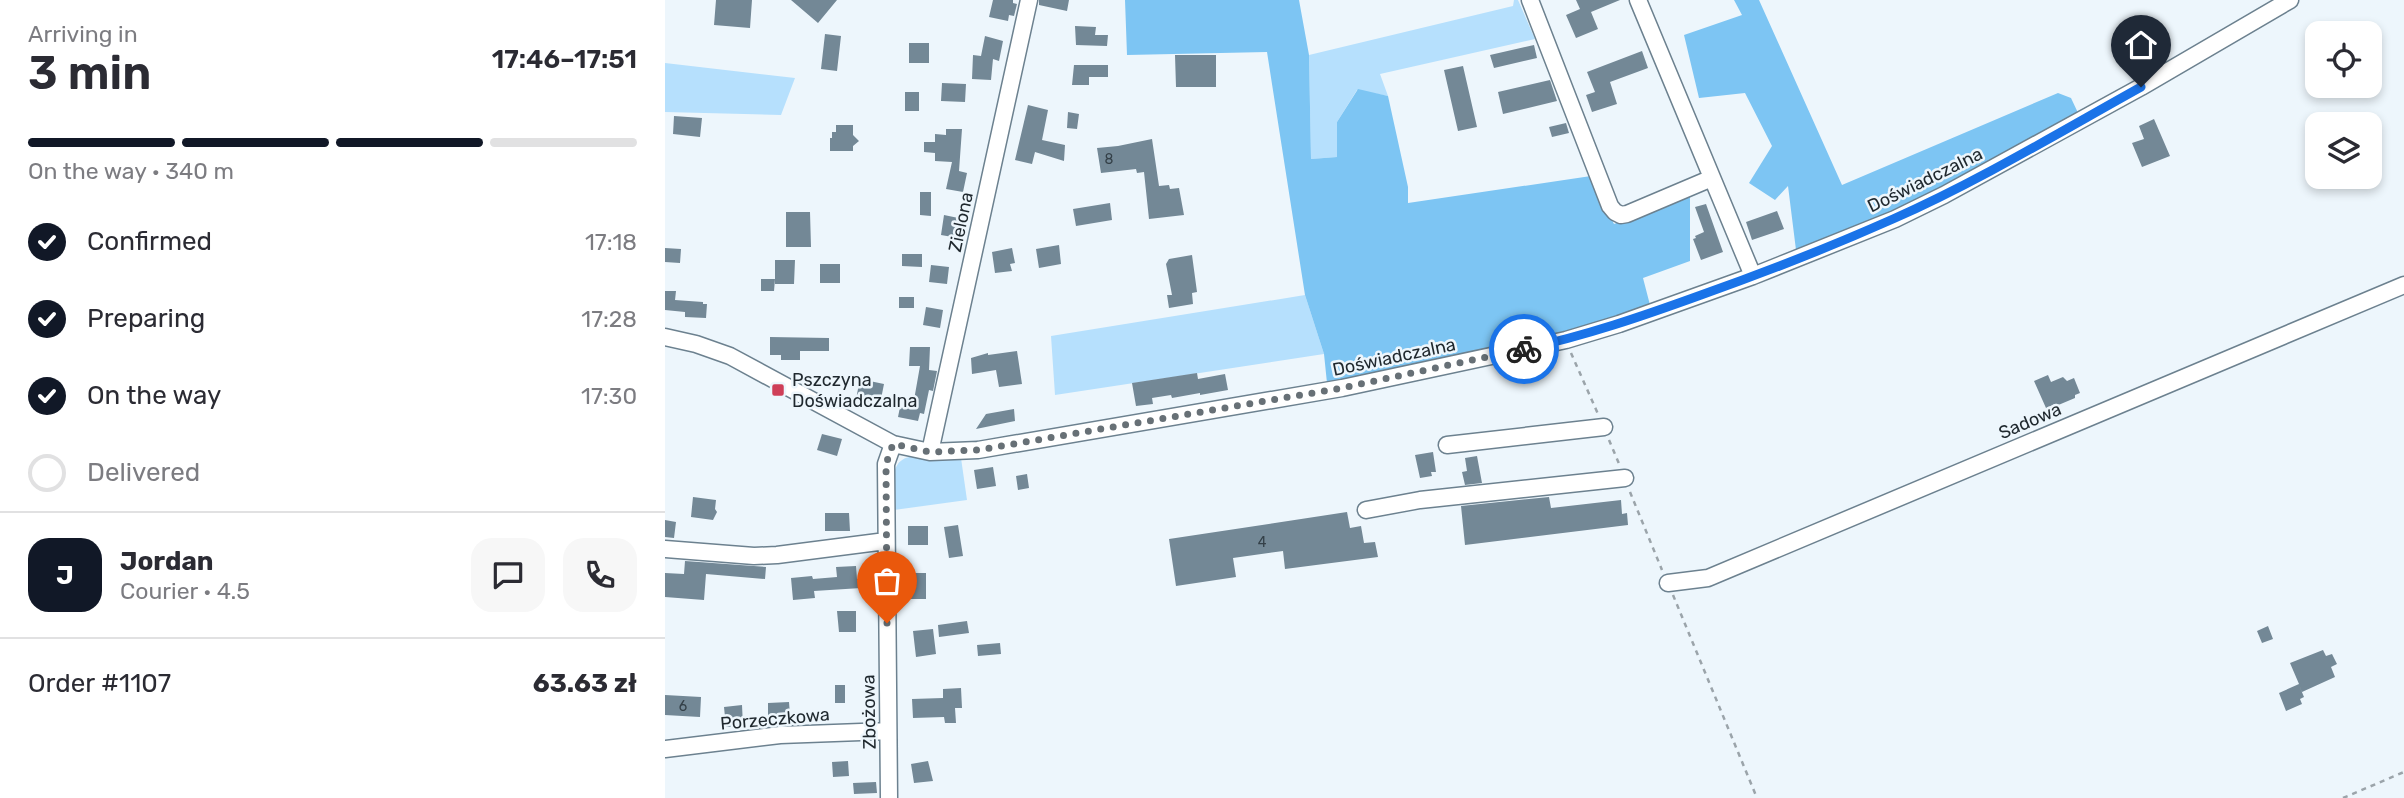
<!DOCTYPE html>
<html lang="en">
<head>
<meta charset="utf-8">
<style>
  body { margin:0; font-family:Rubik,sans-serif; background:#f7f7f7; color:#2b2b33; height:100vh; display:flex; flex-direction:column; font-size:26px; white-space:nowrap }
  * { box-sizing:border-box; margin:0 }
  p { font-size:23px; color:#7c7c81 }
  .icon { flex:none; width:38px; height:38px; fill:none; stroke:currentColor; stroke-width:2; stroke-linecap:round; stroke-linejoin:round }
  .map { position:relative; flex:1; overflow:hidden }
  .details { display:flex; flex-direction:column; background:#fff; width:665px }
  .details>* { flex:none }
  .controls { position:absolute; left:1640px; top:21px; display:grid; gap:14px }
  .controls a { display:grid; place-items:center; width:77px; height:77px; border-radius:14px; background:#fff; box-shadow:0 4px 10px #0003; font-size:35px }
  .pin { position:absolute; display:grid; place-items:center; width:60px; height:60px; color:#fff; margin:-72px -30px; border-radius:50% 50% 50% 0; rotate:-45deg; box-shadow:0 0 7px #0007 }
  .pin .icon { rotate:45deg }
  .courier { position:absolute; display:grid; place-items:center; width:70px; height:70px; margin:-35px; border:5px solid #1a73e8; border-radius:50%; background:#fff; color:#222; box-shadow:0 2px 9px #0007 }
  .headline em { font-style:normal; font-weight:600 }
  .headline div { display:flex; flex-direction:column-reverse }
  .headline { display:flex; align-items:center; justify-content:space-between; height:119px; padding:0 28px }
  h1 { font-size:46px; font-weight:600; line-height:52px }
  .bar { display:grid; grid-template-columns:repeat(4,1fr); gap:10px 7px; align-content:center; height:84px; padding:0 28px }
  .bar i { height:9px; border-radius:5px; background:#e1e1e2 }
  .bar .active { background:#111827 }
  .bar p { grid-column:span 4 }
  .line { display:flex; align-items:center; gap:18px; padding:0 28px; border-top:2px solid #e1e1e2 }
  .line div { flex:1 }
  .round { display:grid; place-items:center; flex:none; width:74px; height:74px; border-radius:21px; background:#f7f7f7 }
  ol { padding:0 28px; list-style:none }
  li { display:flex; align-items:center; gap:21px; height:77px }
  li p { margin-inline-start:auto }
  li .icon { padding:7px; border-radius:50%; background:#111827; color:#fff; stroke-width:4 }
  li:last-child { color:#7c7c81 }
  li i { width:38px; height:38px; border:4px solid #e1e1e2; border-radius:50% }
  main { display:flex; flex:1; min-height:0 }
  .map>svg:first-child { display:block }
</style>
</head>
<body>
<main>
<section class="details">
<div class="headline"><div><h1>3 min</h1><p>Arriving in</p></div><em>17:46–17:51</em></div>
<div class="bar"><i class="active"></i><i class="active"></i><i class="active"></i><i></i><p>On the way · 340 m</p></div>
<ol>
<li><svg class="icon" aria-label="check" viewBox="0 0 24 24"><path d="M5 12l5 5 9-10"/></svg>Confirmed<p>17:18</p></li>
<li><svg class="icon" aria-label="check" viewBox="0 0 24 24"><path d="M5 12l5 5 9-10"/></svg>Preparing<p>17:28</p></li>
<li><svg class="icon" aria-label="check" viewBox="0 0 24 24"><path d="M5 12l5 5 9-10"/></svg>On the way<p>17:30</p></li>
<li><i></i>Delivered</li>
</ol>
<div class="line" style="height:126px"><b class="round" style="background:#111827;color:#fff">J</b><div><b>Jordan</b><p>Courier · 4.5</p></div><a class="round"><svg class="icon" aria-label="chat" viewBox="0 0 24 24"><path d="M4 5h16v11H9l-5 4z"/></svg></a><a class="round"><svg class="icon" aria-label="phone" viewBox="0 0 24 24"><path d="M5 4h4l2 5-3 2q2 4 5 5l2-3 5 2v4C11 20 4 13 5 4z"/></svg></a></div>
<div class="line" style="height:91px"><div>Order #1107</div><b>63.63 zł</b></div>
</section>
<div class="map">
<svg width="1739" height="798" viewBox="0 0 1739 798">
  <rect width="100%" height="100%" fill="#edf6fc"/>
  <path fill="#b6e0fd" d="M849 0H853L870 39 715 74 723 96 692 90 672 122V157L646 159 644 55 848 6Z
    M0 63 130 78 116 115 0 112Z
    M640 295 659 354 390 395 386 336Z
    M244 457 296 458 302 500 229 510C229 492 222 462 244 457Z"/>
  <path fill="#7dc5f3" d="M460 0H634L644 55 646 159 672 157V122L693 89 723 96 743 187V203L926 176 949 224 1025 193V261L978 278 985 305 904 332 662 383 659 354 640 295 602 52 462 55Z
    M1069 0H1094L1177 185 1393 93 1406 98 1414 115 1230 211 1131 250 1123 186 1110 200 1084 183 1107 146 1080 93 1034 98 1019 35 1077 15Z"/>
  <path fill="#738896" d="M51 0H87L85 28 49 25Z
    M126 0H172L153 23Z
    M328 0H348V3L352 4 349 16 344 15 343 21 324 17Z
    M374 0H404L402 11 374 5Z
    M911 0H955L926 12 933 29 911 38 901 15 915 9Z
    M410 26 431 27 430 35H443L442 46 411 45Z
    M160 34 176 36 172 71 156 69Z
    M320 36 338 41 334 61 328 59 326 80 307 79 308 55 316 56Z
    M244 43H264V63H244Z
    M869 45 872 58 829 68 825 55Z
    M977 51 983 68 945 82 952 104 927 112 921 95 930 92 922 72Z
    M510 55H551V87H511Z
    M409 65H443V77H424V85H407Z
    M798 66 812 127 793 131 779 70Z
    M885 80 892 101 838 114 833 92Z
    M277 83 301 84 300 102 276 101Z
    M240 92H254V111H240Z
    M363 105 383 110 377 140 400 145 399 161 370 152 367 164 350 160Z
    M403 112 414 114 412 129 402 128Z
    M9 116 37 118 35 137 8 134Z
    M1489 119 1505 156 1477 167 1467 143 1479 139 1474 126Z
    M901 123 904 133 887 137 884 127Z
    M171 125H188V135L194 141 188 146V151H165V138H167V132H171Z
    M281 129H297L294 171 302 173 298 192 281 189 287 162 270 161V153L259 152V142H270V134L281 135Z
    M487 139 494 186 504 185 505 189 514 188 519 215 484 219 479 172 472 173 471 169 436 173 432 148 453 146Z
    M255 192H266V216L255 215Z
    M445 203 447 220 411 226 408 209Z
    M1041 204 1058 252 1036 260 1028 239 1031 238 1030 236 1039 232 1030 207Z
    M1112 211 1119 229 1087 240 1081 222Z
    M121 212H145L146 247H121Z
    M279 215 303 220 299 239 276 235Z
    M394 245 396 264 374 268 371 249Z
    M0 248 16 249 15 263 0 262Z
    M347 248 350 263 345 264 347 271 330 273 327 252Z
    M237 254H257V267L237 266Z
    M527 255 532 292 527 293 528 304 504 308 502 295H507L501 264 504 259Z
    M110 260H130L129 284H110Z
    M155 264H175V283H155Z
    M266 265 284 267 282 284 264 282Z
    M96 279H110L109 291H96Z
    M0 291H11L10 300 38 302V304H42L41 318 20 317V312L0 310Z
    M234 297H249V308H234Z
    M261 307 278 310 275 328 258 325Z
    M105 337 164 338V351H135V360H116V355H105Z
    M245 347H265L264 370 272 371 268 391 264 390 259 414 255 413 253 421 233 417 237 397 249 400 255 366H244Z
    M352 351 357 384 334 387 331 370 307 374 306 358 323 353V355Z
    M532 373 533 379 560 374 563 390 535 395V393L507 398 506 395 487 398 488 404 471 406 467 383Z
    M1383 375 1386 382 1398 377 1402 381 1409 378 1415 393 1410 395V398L1391 406 1390 404 1381 408 1369 381Z
    M195 379 219 384 215 404 191 399Z
    M349 409 350 421 311 429 321 414Z
    M157 434 177 439 172 456 152 450Z
    M768 452 771 472H766L767 476 755 478 750 455Z
    M812 456 817 483 800 485 797 472 802 471 800 458Z
    M328 467 331 486 312 489 309 470Z
    M362 474 364 488 353 490 351 476Z
    M28 497 51 500 50 509 52 512 48 520 26 517Z
    M884 497 886 508 956 500 957 514 962 513 963 525 800 545 796 506Z
    M682 512 685 528 696 526 699 543 710 542 713 557 620 569 618 551 568 558 571 577 511 586 504 539Z
    M160 513H184L185 531H160Z
    M0 520 11 522 9 538 0 537Z
    M293 525 298 556 284 558 279 527Z
    M243 526H263V545H243Z
    M20 561 101 567 100 579 41 574 39 600 0 597V573L19 574Z
    M191 566 192 579 212 577V587L149 591 150 598 128 600 126 578 147 576 148 579 172 577 171 567Z
    M244 573H261V599H244Z
    M172 611H191V632H174Z
    M302 621 304 633 274 637 273 625Z
    M1603 626 1608 639 1597 643 1592 631Z
    M268 629 271 654 251 657 248 631Z
    M335 643 336 654 313 656 312 645Z
    M1658 650 1661 656 1667 654 1672 664 1666 667 1670 677 1637 692 1634 685 1639 697 1635 699 1637 704 1621 711 1614 693 1634 684 1625 663Z
    M170 685H180V703H170Z
    M296 688 297 708H290L291 723H280L279 717 248 718 247 699 278 698V689Z
    M0 695 36 697 35 717 0 715Z
    M124 702 125 715 103 716V703Z
    M77 705 78 726 61 727 59 707Z
    M183 761 184 776 168 777 167 762Z
    M263 761 268 781 249 783 246 764Z
    M211 782 212 793 189 794 188 783Z"/>
  <g fill="none" stroke-linecap="round" stroke-linejoin="round">
    <defs>
      <path id="minor" d="M865 0 945 206 950 212 956 215 962 214 1047 178
        M973 0 1088 276
        M0 337 31 344 65 356 228 444 265 452 313 450 677 388 901 340 954 324 1088 276 1230 219 1279 195 1476 87 1625 0
        M782 445 939 427
        M265 452 364 0
        M701 510 755 500 960 478
        M0 549 89 556 112 555 221 541
        M1003 583 1043 578 1739 285
        M0 749 115 735 223 731
        M224 798 221 464 228 444"/>
    </defs>
    <use href="#minor" stroke="#6c818f" stroke-width="19"/>
    <path stroke="#9ba4aa" stroke-width="2.5" stroke-dasharray="5 5" stroke-linecap="butt" d="M906 353 933 414
      M944 440 955 466
      M965 492 997 570
      M1008 595 1092 798
      M1678 798 1739 772"/>
    <use href="#minor" stroke="#fff" stroke-width="16"/>
  </g>
  <g fill="none" stroke-linecap="round" stroke-linejoin="round">
    <path stroke="#677076" stroke-width="7" stroke-dasharray="0 12.6" d="M222 623 221 464 228 444 265 452 313 450 677 388 859 349"/>
    <path stroke="#1a73e8" stroke-width="9" d="M859 349C920 336 978 316 1036 295 1101 272 1165 247 1228 219 1312 182 1395 132 1476 87"/>
  </g>
  <rect fill="#cf3f58" stroke="#edf6fc" stroke-width="2.5" x="106" y="383" width="14" height="14" rx="3.5"/>
  <g text-anchor="middle" dominant-baseline="central" stroke-width="5" stroke-linejoin="round" paint-order="stroke">
    <g font-size="14" fill="#344048">
      <text x="444" y="159">8</text>
      <text x="597" y="542">4</text>
      <text x="18" y="706">6</text>
    </g>
    <g font-size="18" fill="#1f282e" stroke="#edf6fc">
      <text transform="translate(1260 180) rotate(-26)">Doświadczalna</text>
      <text transform="translate(296 222) rotate(-78)">Zielona</text>
      <text transform="translate(729 357) rotate(-12)">Doświadczalna</text>
      <text transform="translate(1365 421) rotate(-23)">Sadowa</text>
      <text transform="translate(204 712) rotate(-91)">Zbożowa</text>
      <text transform="translate(110 719) rotate(-5)">Porzeczkowa</text>
    </g>
    <g font-size="18" fill="#1f282e" stroke="#edf6fc" text-anchor="start">
      <text x="127" y="380">Pszczyna<tspan x="127" dy="21">Doświadczalna</tspan></text>
    </g>
  </g>
</svg>
<div class="controls">
<a><svg class="icon" aria-label="locate" viewBox="0 0 24 24"><circle cx="12" cy="12" r="6"/><path d="M12 2v4M12 18v4M2 12h4M18 12h4"/></svg></a>
<a><svg class="icon" aria-label="layers" viewBox="0 0 24 24"><path d="M12 4l9 5-9 5-9-5zM3 14l9 5 9-5"/></svg></a>
</div>
<div class="pin" style="left:222px;top:623px;background:#ea580c"><svg class="icon" aria-label="bag" viewBox="0 0 24 24"><path d="M5 8h14l-1 12H6zM9 8a3 3 0 0 1 6 0"/></svg></div>
<div class="pin" style="left:1476px;top:87px;background:#1f2937"><svg class="icon" aria-label="home" viewBox="0 0 24 24"><path d="M3 11l9-7 9 7M6 9v11h12V9"/></svg></div>
<div class="courier" style="left:859px;top:349px"><svg class="icon" aria-label="bike" viewBox="0 0 24 24"><circle cx="6" cy="16" r="4"/><circle cx="18" cy="16" r="4"/><path d="M6 16l4-8h5l3 8M10 8l3 8H6M13 5h3"/></svg></div>
</div>
</main>
</body>
</html>
